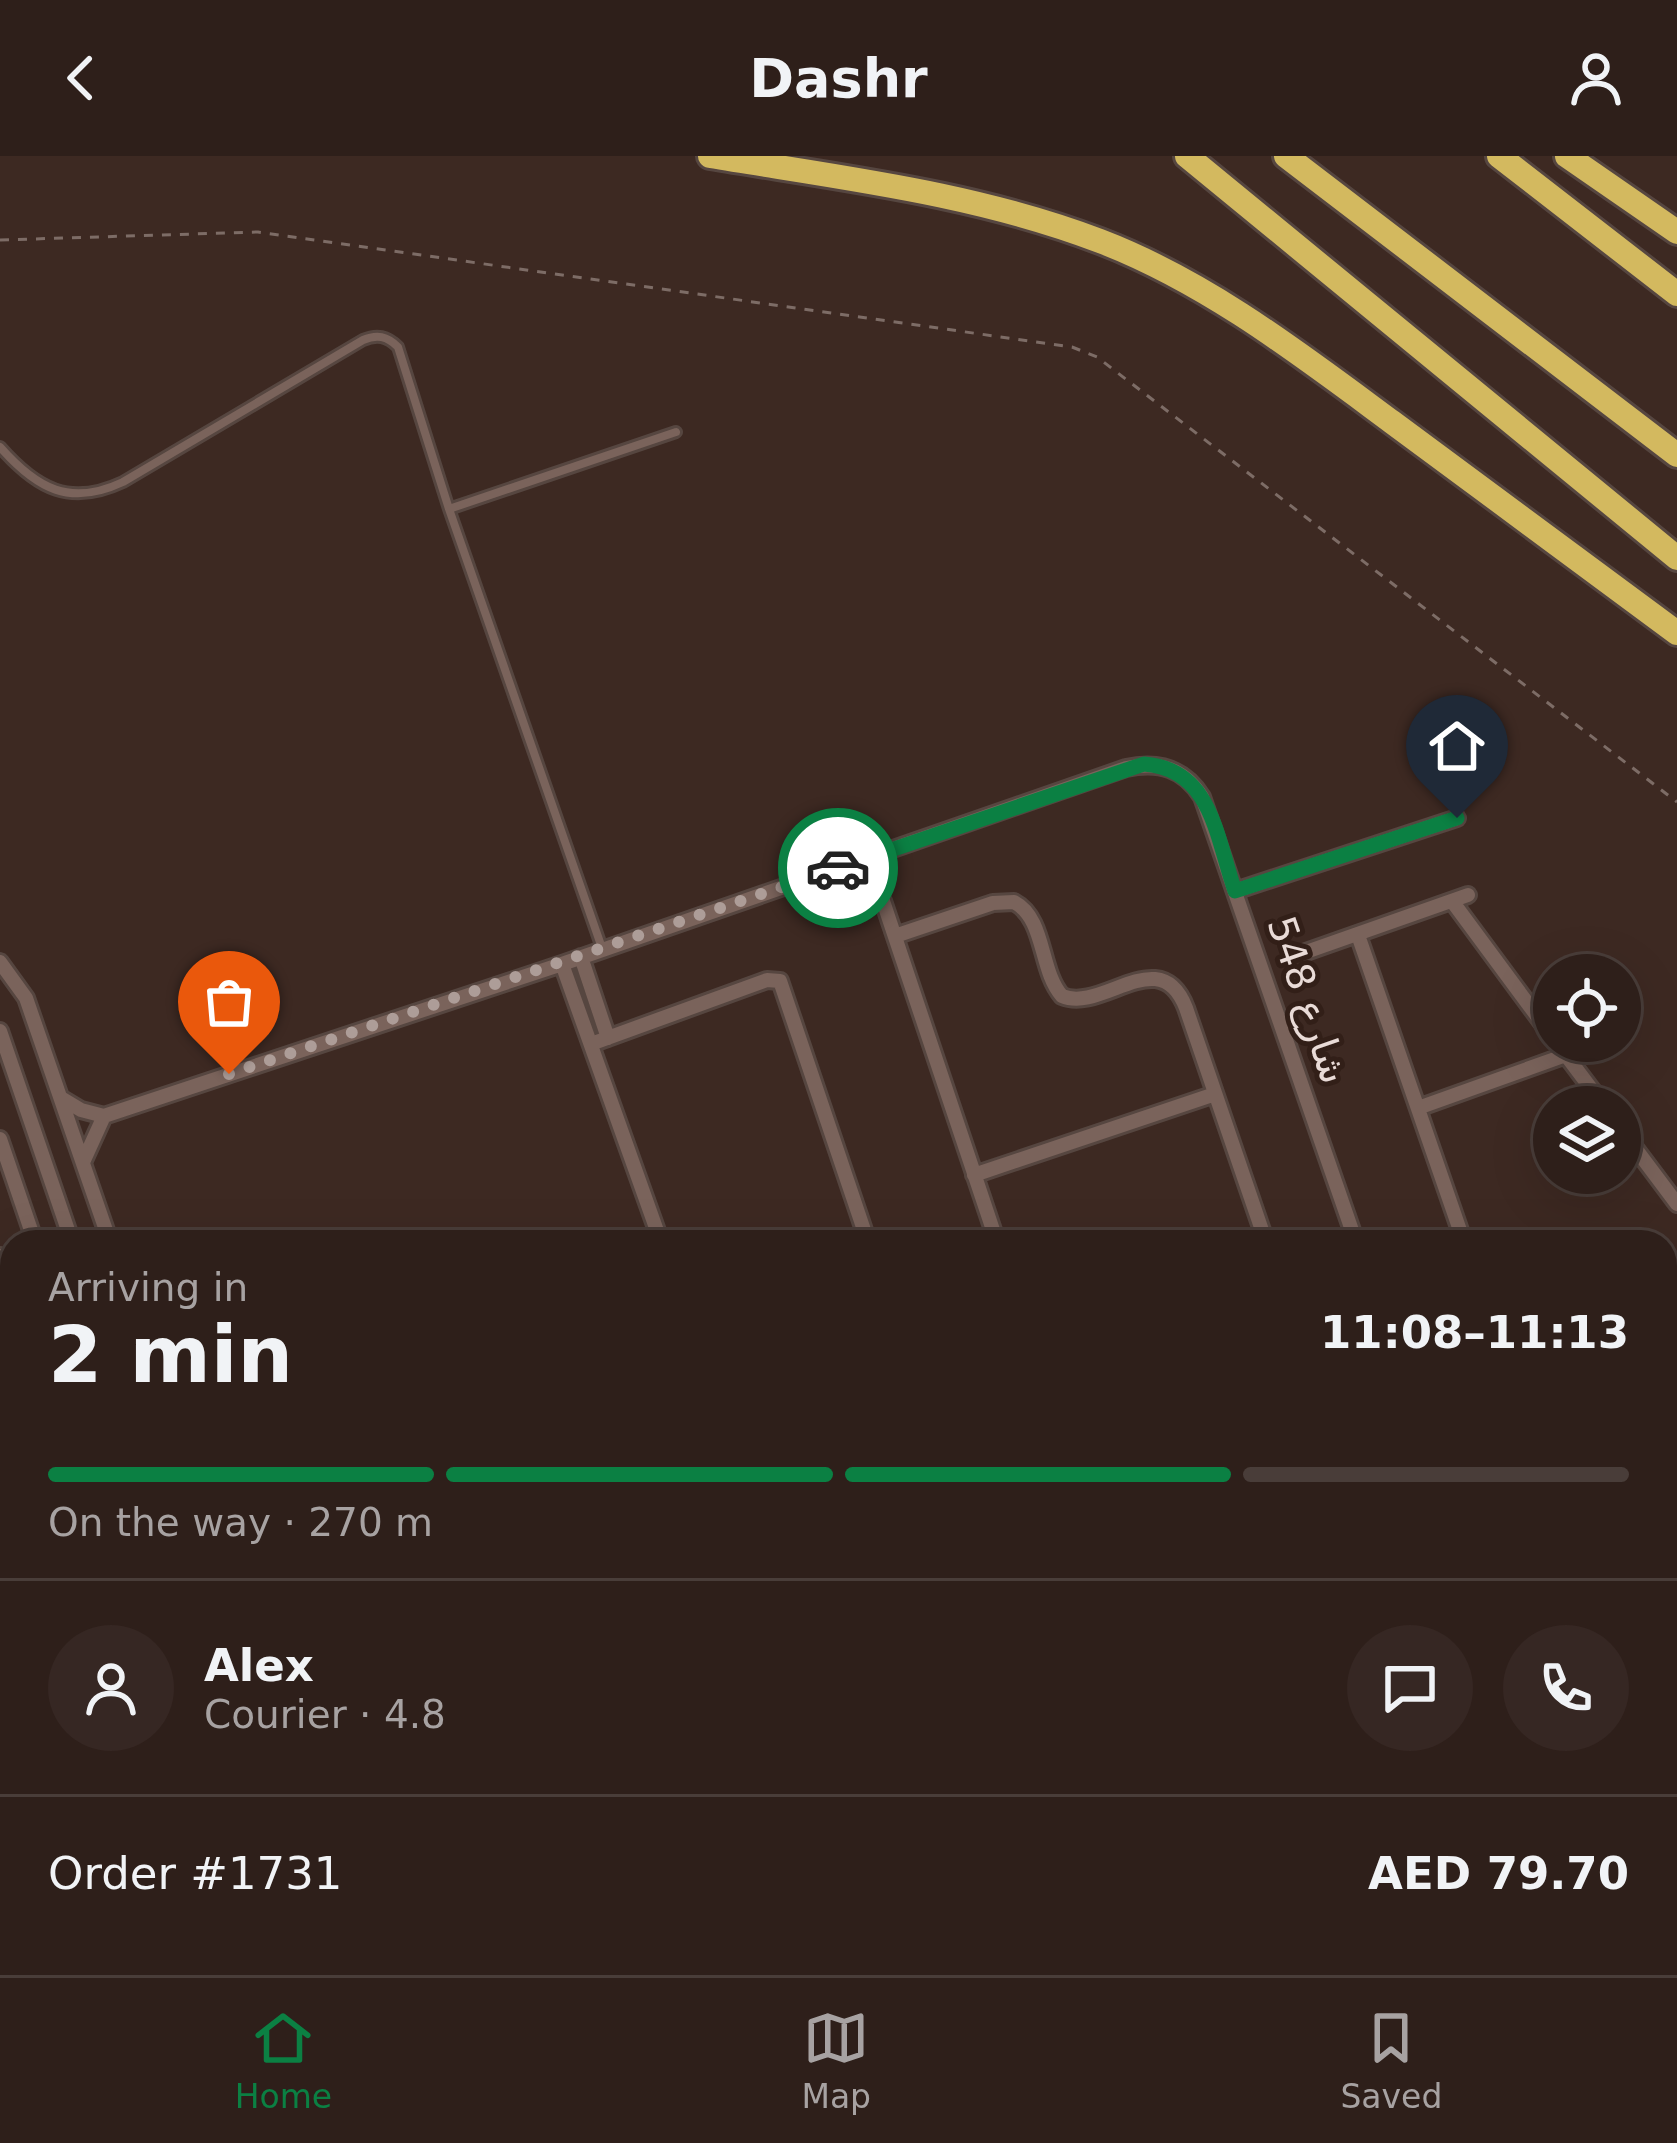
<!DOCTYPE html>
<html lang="en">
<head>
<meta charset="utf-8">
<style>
  body { margin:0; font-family:"DejaVu Sans","Noto Naskh Arabic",sans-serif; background:#362723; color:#f1f3f6; height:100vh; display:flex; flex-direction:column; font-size:45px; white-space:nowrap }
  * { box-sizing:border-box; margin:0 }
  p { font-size:39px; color:#a7a2a2 }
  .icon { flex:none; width:66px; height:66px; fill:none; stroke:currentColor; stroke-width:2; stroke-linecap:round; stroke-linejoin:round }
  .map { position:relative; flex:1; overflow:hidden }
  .side { position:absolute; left:0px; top:1074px; width:1677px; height:747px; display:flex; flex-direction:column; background:#2e1f1a; border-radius:36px 36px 0 0; box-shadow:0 12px 48px #0002,0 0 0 3px #493d39 }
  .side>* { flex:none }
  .buttons { position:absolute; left:1533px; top:798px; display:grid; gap:24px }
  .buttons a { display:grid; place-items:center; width:108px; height:108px; border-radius:50%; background:#2e1f1a; box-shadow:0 12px 48px #0002,0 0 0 3px #493d39; font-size:60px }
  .pin { position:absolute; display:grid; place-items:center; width:102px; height:102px; color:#fff; margin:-123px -51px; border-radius:50% 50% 50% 0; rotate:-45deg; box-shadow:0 0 12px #0007 }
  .pin .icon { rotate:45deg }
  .courier { position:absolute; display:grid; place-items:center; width:120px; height:120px; margin:-60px; border:9px solid #0b8043; border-radius:50%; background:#fff; color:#222; box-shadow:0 3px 15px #0007 }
  .head em { font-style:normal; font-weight:600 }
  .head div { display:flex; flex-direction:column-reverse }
  .head { display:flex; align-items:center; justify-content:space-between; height:204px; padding:0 48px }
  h1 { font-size:78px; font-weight:600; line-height:90px }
  .bar { display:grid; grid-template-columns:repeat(4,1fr); gap:18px 12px; align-content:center; height:144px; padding:0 48px }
  .bar i { height:15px; border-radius:9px; background:#493d39 }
  .bar .on { background:#0b8043 }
  .bar p { grid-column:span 4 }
  .line { display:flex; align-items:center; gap:30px; padding:0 48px; border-top:3px solid #493d39 }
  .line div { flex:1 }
  .round { display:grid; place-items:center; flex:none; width:126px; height:126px; border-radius:63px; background:#362723 }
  header { display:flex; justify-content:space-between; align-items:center; height:156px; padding:0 48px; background:#2e1f1a; font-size:54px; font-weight:600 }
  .menu { display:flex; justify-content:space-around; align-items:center; height:168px; border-top:3px solid #493d39; background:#2e1f1a; font-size:33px; color:#a7a2a2 }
  .menu a { display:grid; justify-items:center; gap:6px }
  .menu .on { color:#0b8043 }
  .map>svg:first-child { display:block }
</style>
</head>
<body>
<header><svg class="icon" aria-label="back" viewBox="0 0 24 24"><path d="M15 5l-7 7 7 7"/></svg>Dashr<svg class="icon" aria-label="person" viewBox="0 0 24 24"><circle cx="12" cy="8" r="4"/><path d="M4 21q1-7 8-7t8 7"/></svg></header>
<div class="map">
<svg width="1677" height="1819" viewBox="0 0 1677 1819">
  <rect width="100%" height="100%" fill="#3d2922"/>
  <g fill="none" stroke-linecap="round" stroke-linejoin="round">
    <defs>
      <path id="service" d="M0 291C37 333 70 351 123 326L363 184C377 178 387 180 398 191L449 353 602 792
        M449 353 676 276
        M1665 1538 1677 1534
        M1665 1721 1677 1718"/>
      <path id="minor" d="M1235 735 1457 662
        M883 745 997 1086
        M1452 745 1554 883
        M1358 779 1464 1086
        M895 780 993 747 1014 746C1046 763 1039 814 1062 840 1103 857 1160 785 1186 852L1266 1086
        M1306 796 1468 739
        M581 801 608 882
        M0 806 26 842 110 1086
        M562 808 661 1086
        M0 875 72 1086
        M591 888 767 824 780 825 868 1086
        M1562 894 1605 951
        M61 942 81 954 104 960 562 808 1126 612C1159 605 1184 612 1202 641L1356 1086
        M1418 952 1566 899
        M1620 972 1677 1048
        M0 983 35 1086
        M84 1004 104 960
        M974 1019 1215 938
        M0 1100 12 1133
        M0 1185 12 1171
        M0 1196 12 1197
        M1665 1313 1677 1309
        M1665 1448 1677 1443
        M138 1809 141 1819
        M238 1809 242 1819
        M280 1809 284 1819
        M323 1809 326 1819
        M360 1809 364 1819
        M452 1809 456 1819
        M727 1809 730 1819
        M743 1809 746 1819
        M1610 1809 1613 1819
        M68 1819 81 1809
        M565 1819 594 1809
        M865 1819 893 1809"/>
      <path id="motorway" d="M710 0C842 22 974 37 1100 85 1207 126 1300 198 1392 266 1487 337 1582 407 1677 477
        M1187 0 1677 402
        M1286 0 1677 299
        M1499 0 1677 138
        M1567 0 1677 76"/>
    </defs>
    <use href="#service" stroke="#564640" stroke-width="14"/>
    <use href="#minor" stroke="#564640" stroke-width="20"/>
    <use href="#motorway" stroke="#564640" stroke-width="30"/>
    <path stroke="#7d6c66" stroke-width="3" stroke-dasharray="9 9" stroke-linecap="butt" d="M0 84 258 76 1072 191 1097 201 1677 646"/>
    <use href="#service" stroke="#7a635b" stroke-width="8"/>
    <use href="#minor" stroke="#7a635b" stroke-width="14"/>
    <use href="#motorway" stroke="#d3b95f" stroke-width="24"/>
  </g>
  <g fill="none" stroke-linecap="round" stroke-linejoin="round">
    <path stroke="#ad9d98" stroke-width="12" stroke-dasharray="0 21.6" d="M229 918 838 712"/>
    <path stroke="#0b8043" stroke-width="15" d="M838 712 1144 608C1212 613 1216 681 1235 735L1457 662"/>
  </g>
  <g text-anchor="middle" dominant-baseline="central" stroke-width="10" stroke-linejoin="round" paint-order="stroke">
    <g font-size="39" fill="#e9dbd7" stroke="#321f18">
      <text transform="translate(1308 844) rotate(71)">شارع 548</text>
    </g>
  </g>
</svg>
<div class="buttons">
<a><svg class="icon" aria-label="locate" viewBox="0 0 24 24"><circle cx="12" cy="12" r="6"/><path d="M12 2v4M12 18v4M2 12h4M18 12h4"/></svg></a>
<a><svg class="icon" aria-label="layers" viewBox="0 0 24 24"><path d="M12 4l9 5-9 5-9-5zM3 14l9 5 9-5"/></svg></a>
</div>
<div class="pin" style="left:229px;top:918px;background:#ea580c"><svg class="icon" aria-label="bag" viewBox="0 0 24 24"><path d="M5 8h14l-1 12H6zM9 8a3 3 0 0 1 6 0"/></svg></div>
<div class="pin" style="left:1457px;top:662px;background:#1f2937"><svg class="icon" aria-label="home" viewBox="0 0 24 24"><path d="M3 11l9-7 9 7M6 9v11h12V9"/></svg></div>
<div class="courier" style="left:838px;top:712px"><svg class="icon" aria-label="car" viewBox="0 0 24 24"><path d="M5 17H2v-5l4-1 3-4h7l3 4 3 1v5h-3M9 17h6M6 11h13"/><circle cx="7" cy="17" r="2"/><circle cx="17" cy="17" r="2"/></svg></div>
<section class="side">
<div class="head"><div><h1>2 min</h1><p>Arriving in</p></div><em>11:08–11:13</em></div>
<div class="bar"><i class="on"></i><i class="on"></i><i class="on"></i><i></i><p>On the way · 270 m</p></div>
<div class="line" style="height:216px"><a class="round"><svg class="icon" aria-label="person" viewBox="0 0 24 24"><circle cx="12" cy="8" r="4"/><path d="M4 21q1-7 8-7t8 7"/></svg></a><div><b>Alex</b><p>Courier · 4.8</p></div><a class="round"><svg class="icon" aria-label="chat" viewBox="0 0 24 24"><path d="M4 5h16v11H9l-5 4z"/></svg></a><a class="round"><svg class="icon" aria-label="phone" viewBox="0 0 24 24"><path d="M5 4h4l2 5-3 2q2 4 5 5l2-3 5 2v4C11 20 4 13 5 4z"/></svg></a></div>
<div class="line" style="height:156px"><div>Order #1731</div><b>AED 79.70</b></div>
</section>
</div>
<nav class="menu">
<a class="on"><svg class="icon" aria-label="home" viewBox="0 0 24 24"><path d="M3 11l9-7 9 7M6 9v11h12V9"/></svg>Home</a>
<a><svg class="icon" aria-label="map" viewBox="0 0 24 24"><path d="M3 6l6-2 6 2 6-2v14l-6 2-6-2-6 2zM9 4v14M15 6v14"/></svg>Map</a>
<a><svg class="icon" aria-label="saved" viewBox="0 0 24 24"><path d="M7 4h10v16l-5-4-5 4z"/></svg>Saved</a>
</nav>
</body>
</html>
